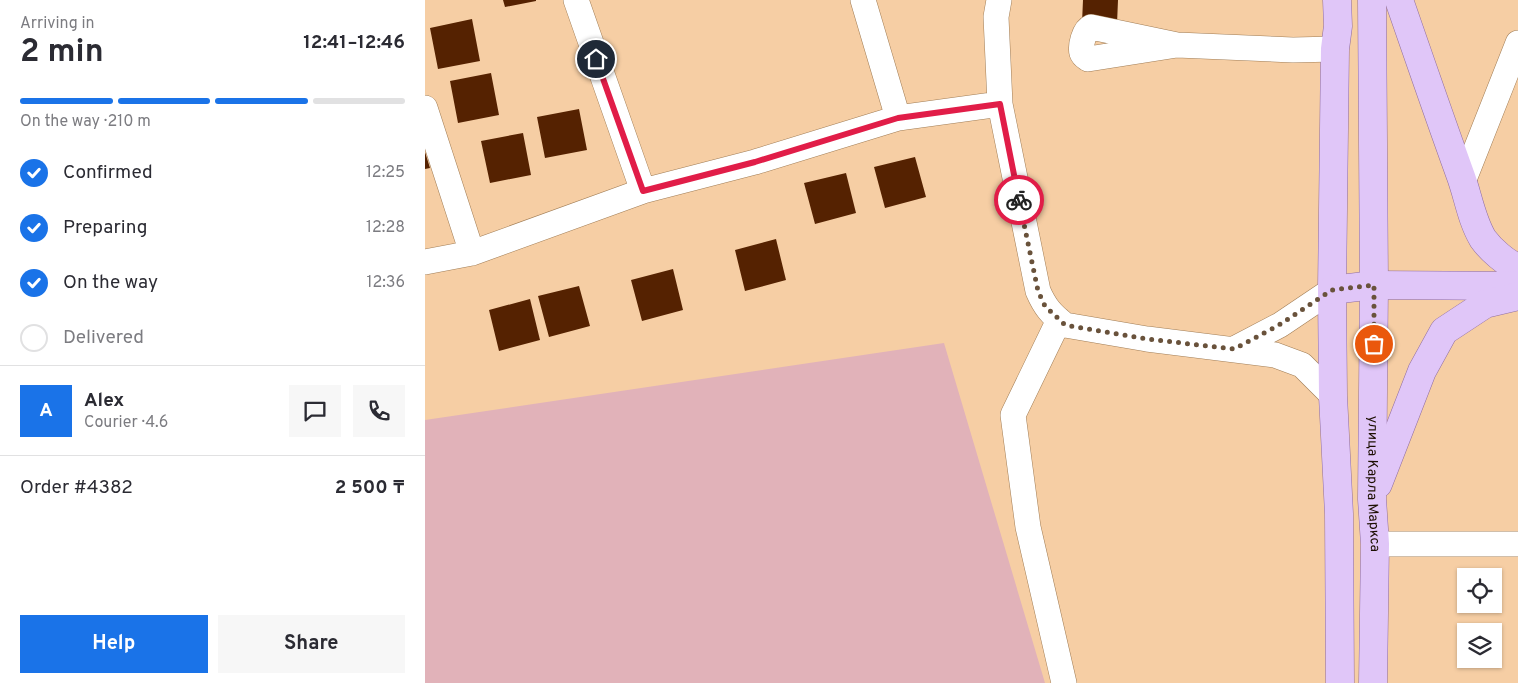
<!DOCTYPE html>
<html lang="en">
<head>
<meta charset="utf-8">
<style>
  body { margin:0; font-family:Overpass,sans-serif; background:#f7f7f7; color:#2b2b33; height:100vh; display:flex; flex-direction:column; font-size:19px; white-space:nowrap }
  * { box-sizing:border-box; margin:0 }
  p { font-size:16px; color:#7c7c81 }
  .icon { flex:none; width:28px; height:28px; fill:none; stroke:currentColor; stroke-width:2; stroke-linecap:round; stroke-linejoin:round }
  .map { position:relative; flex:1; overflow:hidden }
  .panel { display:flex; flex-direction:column; background:#fff; width:425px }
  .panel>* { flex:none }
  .tools { position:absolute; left:1032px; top:568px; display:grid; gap:10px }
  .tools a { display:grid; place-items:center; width:45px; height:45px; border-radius:0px; background:#fff; box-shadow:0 1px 4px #0004; font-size:25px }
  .pin { position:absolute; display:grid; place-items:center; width:42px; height:42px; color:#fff; margin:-21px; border:2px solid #fff; border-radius:50%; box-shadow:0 1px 5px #0007 }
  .courier { position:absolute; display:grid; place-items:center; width:50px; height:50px; margin:-25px; border:4px solid #e11d48; border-radius:50%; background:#fff; color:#222; box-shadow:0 1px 6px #0007 }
  .head em { font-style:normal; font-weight:700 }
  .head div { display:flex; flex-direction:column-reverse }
  .head { display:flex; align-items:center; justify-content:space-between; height:85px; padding:0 20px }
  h1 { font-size:32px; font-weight:700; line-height:38px }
  .bar { display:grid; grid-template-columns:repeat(4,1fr); gap:8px 5px; align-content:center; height:60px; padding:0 20px }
  .bar i { height:6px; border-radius:4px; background:#e1e1e2 }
  .bar .selected { background:#1a73e8 }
  .bar p { grid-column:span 4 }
  .line { display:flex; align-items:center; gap:12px; padding:0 20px; border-top:1px solid #e1e1e2 }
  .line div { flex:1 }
  .round { display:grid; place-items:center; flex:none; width:52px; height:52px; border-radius:0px; background:#f7f7f7 }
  ol { padding:0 20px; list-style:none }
  li { display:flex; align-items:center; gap:15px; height:55px }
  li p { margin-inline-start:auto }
  li .icon { padding:5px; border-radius:50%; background:#1a73e8; color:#fff; stroke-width:4 }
  li:last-child { color:#7c7c81 }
  li i { width:28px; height:28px; border:2px solid #e1e1e2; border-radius:50% }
  .primary-button { display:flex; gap:10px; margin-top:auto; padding:10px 20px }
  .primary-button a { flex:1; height:58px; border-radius:0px; background:#1a73e8; color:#fff; font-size:20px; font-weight:700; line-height:58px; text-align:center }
  .primary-button a+a { background:#f7f7f7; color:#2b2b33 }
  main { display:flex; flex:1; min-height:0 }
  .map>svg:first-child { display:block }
</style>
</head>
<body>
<main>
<section class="panel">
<div class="head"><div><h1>2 min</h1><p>Arriving in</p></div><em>12:41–12:46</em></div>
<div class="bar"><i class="selected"></i><i class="selected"></i><i class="selected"></i><i></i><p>On the way · 210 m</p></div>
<ol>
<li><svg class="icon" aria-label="check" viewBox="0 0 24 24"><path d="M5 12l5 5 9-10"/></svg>Confirmed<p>12:25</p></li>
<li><svg class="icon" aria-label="check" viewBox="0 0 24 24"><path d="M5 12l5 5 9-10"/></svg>Preparing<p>12:28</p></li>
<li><svg class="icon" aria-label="check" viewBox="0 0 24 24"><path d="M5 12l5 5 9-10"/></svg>On the way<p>12:36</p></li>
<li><i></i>Delivered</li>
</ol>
<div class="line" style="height:90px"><b class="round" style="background:#1a73e8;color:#fff">A</b><div><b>Alex</b><p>Courier · 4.6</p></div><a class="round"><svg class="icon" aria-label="chat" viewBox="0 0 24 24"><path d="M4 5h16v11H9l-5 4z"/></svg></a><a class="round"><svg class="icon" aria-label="phone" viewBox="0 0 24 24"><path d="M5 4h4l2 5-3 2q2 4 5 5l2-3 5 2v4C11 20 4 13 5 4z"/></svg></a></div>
<div class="line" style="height:65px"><div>Order #4382</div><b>2 500 ₸</b></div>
<div class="primary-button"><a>Help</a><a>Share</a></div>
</section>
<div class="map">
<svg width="1093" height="683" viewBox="0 0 1093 683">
  <rect width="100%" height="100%" fill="#f6cea4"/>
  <path fill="#e1b2b9" d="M519 343 620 683H0V420Z"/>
  <path fill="#552201" d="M78 0H111V1L80 7Z
    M658 0H693L692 24 657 23Z
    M47 19 55 61 13 69 5 28Z
    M66 73 74 115 33 123 25 81Z
    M154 109 162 150 120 158 112 117Z
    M98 133 106 175 65 183 56 141Z
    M0 152 5 168 0 169Z
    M490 157 501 197 460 208 449 167Z
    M421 173 431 213 390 224 379 183Z
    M351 239 361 280 320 291 310 250Z
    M248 269 258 310 217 321 206 280Z
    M154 286 165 326 124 337 113 296Z
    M105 299 115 340 74 351 64 310Z"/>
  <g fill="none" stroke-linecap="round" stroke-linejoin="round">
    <defs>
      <path id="minor" d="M151 0 218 191
        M438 0 473 118
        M574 0 571 17 575 104
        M752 45 663 59C660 57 658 56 657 53 655 46 659 30 666 27L752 45 868 50 910 49
        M0 108 47 253
        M1038 182 1093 43
        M0 262 47 253 218 191 330 162 473 118 575 104 613 291C620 307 626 314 640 325L722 339 850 355 877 365 908 396
        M634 320 588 415 603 527 639 683
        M809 349 855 325 907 290
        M950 544H1093"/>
      <g id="major">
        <path d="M912 0 913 26 910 49 907 290 908 396 914 514 915 683"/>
        <path id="s1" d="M947 0 949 285 947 499 950 544 948 683"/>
        <path d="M974 0C994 58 1014 116 1035 174 1043 195 1046 219 1058 239 1066 250 1081 263 1093 268"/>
        <path d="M907 290 949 285 1093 286"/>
        <path d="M953 484 997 371 1019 331 1060 304 1093 296"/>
      </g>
    </defs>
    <use href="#minor" stroke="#a17d55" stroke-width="26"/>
    <use href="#major" stroke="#8f6d9f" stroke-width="29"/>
    <use href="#minor" stroke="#fff" stroke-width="25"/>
    <use href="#major" stroke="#e0c6f8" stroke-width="28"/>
  </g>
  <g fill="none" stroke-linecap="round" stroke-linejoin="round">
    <path stroke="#69523b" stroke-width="5" stroke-dasharray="0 9" d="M594 200 613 291 620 306 640 325 722 339 809 349 854 325 907 290 949 285V344"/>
    <path stroke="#e11d48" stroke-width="6" d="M171 59 218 191 330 162 473 118 575 104 594 200"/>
  </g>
  <g text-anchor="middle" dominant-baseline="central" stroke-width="5" stroke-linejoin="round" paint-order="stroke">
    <g font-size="14" fill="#1d0f02" stroke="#fdddbb">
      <text stroke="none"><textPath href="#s1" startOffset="484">улица Карла Маркса</textPath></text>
    </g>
  </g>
</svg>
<div class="tools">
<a><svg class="icon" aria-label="locate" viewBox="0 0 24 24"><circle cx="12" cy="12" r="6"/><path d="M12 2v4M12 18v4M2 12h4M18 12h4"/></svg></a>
<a><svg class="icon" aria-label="layers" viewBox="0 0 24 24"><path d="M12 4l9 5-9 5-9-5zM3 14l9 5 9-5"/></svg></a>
</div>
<div class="pin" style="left:949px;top:344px;background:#ea580c"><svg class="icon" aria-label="bag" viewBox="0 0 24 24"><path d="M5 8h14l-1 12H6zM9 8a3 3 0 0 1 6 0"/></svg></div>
<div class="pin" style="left:171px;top:59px;background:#1f2937"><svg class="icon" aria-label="home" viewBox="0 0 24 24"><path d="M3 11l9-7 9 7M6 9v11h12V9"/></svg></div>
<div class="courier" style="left:594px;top:200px"><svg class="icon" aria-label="bike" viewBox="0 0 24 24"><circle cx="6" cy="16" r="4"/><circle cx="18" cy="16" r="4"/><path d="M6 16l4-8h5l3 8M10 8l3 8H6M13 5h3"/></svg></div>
</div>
</main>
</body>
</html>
